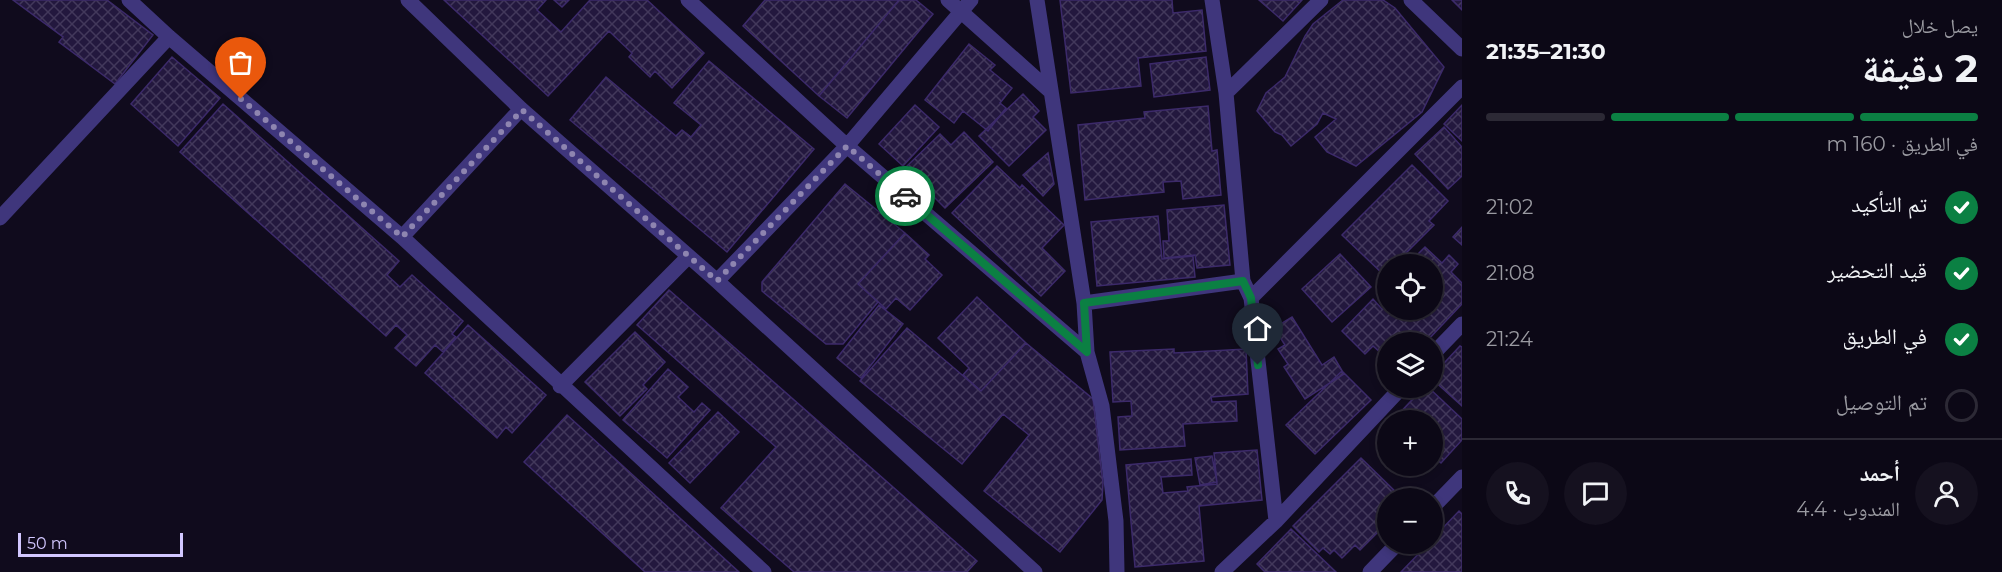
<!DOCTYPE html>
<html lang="ar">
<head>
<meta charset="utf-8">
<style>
  body { margin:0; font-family:Montserrat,"Noto Naskh Arabic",sans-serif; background:#15111f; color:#f1f3f6; direction:rtl; height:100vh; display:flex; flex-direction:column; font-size:22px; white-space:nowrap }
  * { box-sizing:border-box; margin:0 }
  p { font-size:20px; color:#9a9aa1 }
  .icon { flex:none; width:33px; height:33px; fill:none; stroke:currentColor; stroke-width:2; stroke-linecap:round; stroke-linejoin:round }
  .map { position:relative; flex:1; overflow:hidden; direction:ltr }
  .details { display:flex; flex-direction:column; background:#0c0816; width:540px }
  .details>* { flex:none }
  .fabs { position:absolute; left:1377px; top:254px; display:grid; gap:12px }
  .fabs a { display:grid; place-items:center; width:66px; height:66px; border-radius:50%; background:#0c0816; box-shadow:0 3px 9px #0003,0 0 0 2px #2c2935; font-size:30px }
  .scale { position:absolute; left:18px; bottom:15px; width:165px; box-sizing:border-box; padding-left:6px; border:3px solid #d2c7ff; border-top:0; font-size:16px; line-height:21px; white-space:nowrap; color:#d2c7ff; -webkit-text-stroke:4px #100b1d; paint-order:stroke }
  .pin { position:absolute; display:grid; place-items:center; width:51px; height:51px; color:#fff; margin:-62px -26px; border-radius:50% 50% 50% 0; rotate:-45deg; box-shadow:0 0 6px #0007 }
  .pin .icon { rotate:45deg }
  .courier { position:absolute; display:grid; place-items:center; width:60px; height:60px; margin:-30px; border:4px solid #0b8043; border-radius:50%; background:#fff; color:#222; box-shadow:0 2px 8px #0007 }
  .overview em { font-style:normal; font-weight:700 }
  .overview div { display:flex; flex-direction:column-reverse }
  .overview { display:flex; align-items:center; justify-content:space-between; height:102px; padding:0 24px }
  h1 { font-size:39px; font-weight:700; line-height:45px }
  .bar { display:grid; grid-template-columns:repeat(4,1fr); gap:9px 6px; align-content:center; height:72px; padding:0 24px }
  .bar i { height:8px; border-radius:4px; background:#2c2935 }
  .bar .active { background:#0b8043 }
  .bar p { grid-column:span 4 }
  .line { display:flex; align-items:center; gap:15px; padding:0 24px; border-top:2px solid #2c2935 }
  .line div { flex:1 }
  .round { display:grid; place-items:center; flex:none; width:63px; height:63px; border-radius:32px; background:#15111f }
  ol { padding:0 24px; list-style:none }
  li { display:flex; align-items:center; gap:18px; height:66px }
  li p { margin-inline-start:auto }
  li .icon { padding:6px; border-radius:50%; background:#0b8043; color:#fff; stroke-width:4 }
  li:last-child { color:#9a9aa1 }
  li i { width:33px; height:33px; border:3px solid #2c2935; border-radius:50% }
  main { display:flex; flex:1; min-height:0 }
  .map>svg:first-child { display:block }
</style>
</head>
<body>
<main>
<section class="details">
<div class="overview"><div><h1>2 دقيقة</h1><p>يصل خلال</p></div><em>21:30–21:35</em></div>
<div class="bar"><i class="active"></i><i class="active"></i><i class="active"></i><i></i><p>في الطريق · 160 m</p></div>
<ol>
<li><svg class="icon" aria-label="check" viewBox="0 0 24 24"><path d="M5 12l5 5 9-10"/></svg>تم التأكيد<p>21:02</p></li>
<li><svg class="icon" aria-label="check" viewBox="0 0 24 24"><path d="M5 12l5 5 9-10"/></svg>قيد التحضير<p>21:08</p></li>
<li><svg class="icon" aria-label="check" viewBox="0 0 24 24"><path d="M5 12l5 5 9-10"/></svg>في الطريق<p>21:24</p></li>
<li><i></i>تم التوصيل</li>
</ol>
<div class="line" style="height:108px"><a class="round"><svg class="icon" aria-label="person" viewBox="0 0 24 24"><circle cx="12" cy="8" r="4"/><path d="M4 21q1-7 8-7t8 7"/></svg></a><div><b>أحمد</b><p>المندوب · 4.4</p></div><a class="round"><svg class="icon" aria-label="chat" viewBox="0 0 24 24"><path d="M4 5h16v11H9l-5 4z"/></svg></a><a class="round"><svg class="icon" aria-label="phone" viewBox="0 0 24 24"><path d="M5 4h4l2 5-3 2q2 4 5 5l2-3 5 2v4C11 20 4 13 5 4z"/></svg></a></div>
</section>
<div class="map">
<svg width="1462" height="572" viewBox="0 0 1462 572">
  <defs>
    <pattern id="building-cross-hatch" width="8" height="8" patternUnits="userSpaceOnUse" patternTransform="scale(1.5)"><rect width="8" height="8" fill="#23183e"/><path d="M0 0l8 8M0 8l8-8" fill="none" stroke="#42385b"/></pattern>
  </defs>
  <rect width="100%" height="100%" fill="#100b1d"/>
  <path fill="url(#building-cross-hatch)" stroke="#3c2a6a" stroke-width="1.5" d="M13 0H107L153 35 115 84 59 42 63 37Z
    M444 0H546L537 10 561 32 590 0H647L704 53 672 88 655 71 650 77 629 57 632 53 609 31 548 96Z
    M554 0H569L562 7Z
    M765 0H899L819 96 743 26Z
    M899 0H916L933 14 847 118 819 96Z
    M1060 0H1172L1173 13 1202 10 1206 51 1138 58 1141 86 1071 93Z
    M1259 0H1302L1283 21Z
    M1343 0H1383L1395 8 1444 67 1422 112 1356 166 1327 152 1315 137 1336 119 1323 113 1317 124 1291 146 1282 135 1275 132 1257 111 1266 93 1285 77 1305 36 1313 24Z
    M1452 0H1462V10Z
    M969 44 995 65 990 70 1012 88 1000 103 1006 108 988 131 963 111 954 123 925 100Z
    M172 57 220 98 178 146 131 104Z
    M1206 57 1210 90 1154 97 1150 64Z
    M709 61 814 149 727 252 570 120 606 77 676 136 682 130 691 137 701 125 674 103Z
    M1023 94 1039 111 1033 117 1046 130 1009 166 979 136Z
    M223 104 399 261 387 275 400 287 412 275 463 321 452 334 456 337 443 352 435 345 416 366 395 348 407 335 396 325 386 336 180 152Z
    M915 105 939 127 903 166 879 144Z
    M1462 105V141L1444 124Z
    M1208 106 1212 151 1217 150 1221 195 1183 199 1181 181 1163 182 1164 192 1085 200 1078 125 1145 118 1144 112Z
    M1444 127 1462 147V176L1448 189 1415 154Z
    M964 132 993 162 945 208 905 168 940 134 951 145Z
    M1048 153 1054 184 1043 196 1023 175Z
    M1412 165 1448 201 1429 221 1434 225 1395 264H1388V272L1384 275 1342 235Z
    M997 166 1020 188 1022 185 1064 225 1042 248 1065 271 1041 296 952 213Z
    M845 184 905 233 858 284 878 302 843 344H826L762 291V282Z
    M1224 205 1230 265 1197 268 1195 255 1164 258 1163 241H1169L1167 210Z
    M1158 216 1162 259 1193 256 1195 277 1097 286 1091 222Z
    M1462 227V245L1453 237Z
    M905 233 929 255 925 259 942 275 910 310 896 298 886 309 858 284Z
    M1425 247 1442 263 1449 255 1458 264 1451 272 1462 283V304L1426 342H1415L1407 335 1400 342H1388V359L1373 346 1365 354 1342 331 1373 299 1382 309 1388 303V309H1432V264H1417L1412 260Z
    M1340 254 1371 287 1332 322 1302 289Z
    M669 290 977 561 967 572H794L721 508 776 447 637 325Z
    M977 297 1026 343 981 391 963 375 969 368 938 338Z
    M879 305 903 324 861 378 837 358Z
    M1292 317 1322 365 1334 357 1344 374 1305 399 1284 367 1288 364 1278 349 1285 345 1274 328Z
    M468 325 546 395 512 433 506 427 497 438 425 373Z
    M907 328 981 391 1026 343 1093 399 1103 483 1102 500 1060 552 984 491 1029 435 1003 414 962 464 860 381Z
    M635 332 665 362 643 385 647 389 620 416 585 382Z
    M1460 346 1462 347V406L1432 379V376Z
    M1174 349V353L1246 349 1248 394 1211 397 1212 402 1236 401 1237 421 1183 424 1185 446 1120 450 1118 417 1132 416 1131 401 1113 402 1110 352Z
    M668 369 688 387 678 397 694 412 702 403 710 410 667 458 623 420Z
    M1342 371 1371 400 1315 454 1286 425Z
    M1424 387H1428L1462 419V440L1441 463 1432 455V420L1394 419Z
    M718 412 739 432 690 483 669 463Z
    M567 415 739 572H645L524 462Z
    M1257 450 1262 500 1199 506 1204 561 1135 567 1126 465 1191 459 1192 475 1161 477 1163 493 1188 491 1187 487 1217 484 1214 453Z
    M1212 456 1217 482 1200 485 1195 458Z
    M1361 458 1402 498H1388V522L1360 550 1355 545 1342 558 1334 550 1330 554 1323 548 1319 552 1293 526Z
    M1459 511 1462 514V572H1401L1429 543H1432V539L1438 533Z
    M1291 529 1336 572H1265L1257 564Z"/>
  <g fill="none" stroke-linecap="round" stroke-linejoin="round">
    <path stroke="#3f367c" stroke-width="15" d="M129 0 169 37 402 237 764 572
      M408 0 521 109 717 281 1035 572
      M688 0 847 146 1087 352
      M948 0 1050 91
      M1037 0 1084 303 1087 352 1102 406 1110 472 1116 521 1117 572
      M1212 0 1226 93 1243 281 1251 298 1276 521
      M1411 0 1462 49
      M1226 93 1321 0
      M0 218 169 37
      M402 237 521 109
      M717 281 847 146 971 0
      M1251 298 1462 87
      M1084 303 1243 281
      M1432 355 1462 324
      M560 386 688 257
      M1432 508 1462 477
      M1222 572 1276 521 1402 387
      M1370 572 1398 543"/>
  </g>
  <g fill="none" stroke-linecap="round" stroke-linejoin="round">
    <path stroke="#8e85b0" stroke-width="6" stroke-dasharray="0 10.8" d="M241 99 402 237 522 110 717 281 847 146 905 196"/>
    <path stroke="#0b8043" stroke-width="8" d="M905 196 1087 352 1084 303 1243 281 1251 298 1258 365"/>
  </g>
</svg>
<div class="fabs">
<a><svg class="icon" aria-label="locate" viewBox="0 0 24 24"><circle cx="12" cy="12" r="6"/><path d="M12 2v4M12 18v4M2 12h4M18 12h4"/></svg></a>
<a><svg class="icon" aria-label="layers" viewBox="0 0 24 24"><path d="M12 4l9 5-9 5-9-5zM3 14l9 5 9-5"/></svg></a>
<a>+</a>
<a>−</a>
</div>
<div class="scale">50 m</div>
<div class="pin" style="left:241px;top:99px;background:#ea580c"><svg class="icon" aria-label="bag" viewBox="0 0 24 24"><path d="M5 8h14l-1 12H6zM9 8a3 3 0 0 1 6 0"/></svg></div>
<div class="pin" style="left:1258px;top:365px;background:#1f2937"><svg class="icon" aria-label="home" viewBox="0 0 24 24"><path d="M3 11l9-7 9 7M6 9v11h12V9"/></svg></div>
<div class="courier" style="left:905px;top:196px"><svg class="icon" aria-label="car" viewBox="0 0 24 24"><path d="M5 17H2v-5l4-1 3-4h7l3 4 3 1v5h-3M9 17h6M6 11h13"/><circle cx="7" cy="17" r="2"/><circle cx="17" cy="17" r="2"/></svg></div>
</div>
</main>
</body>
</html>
